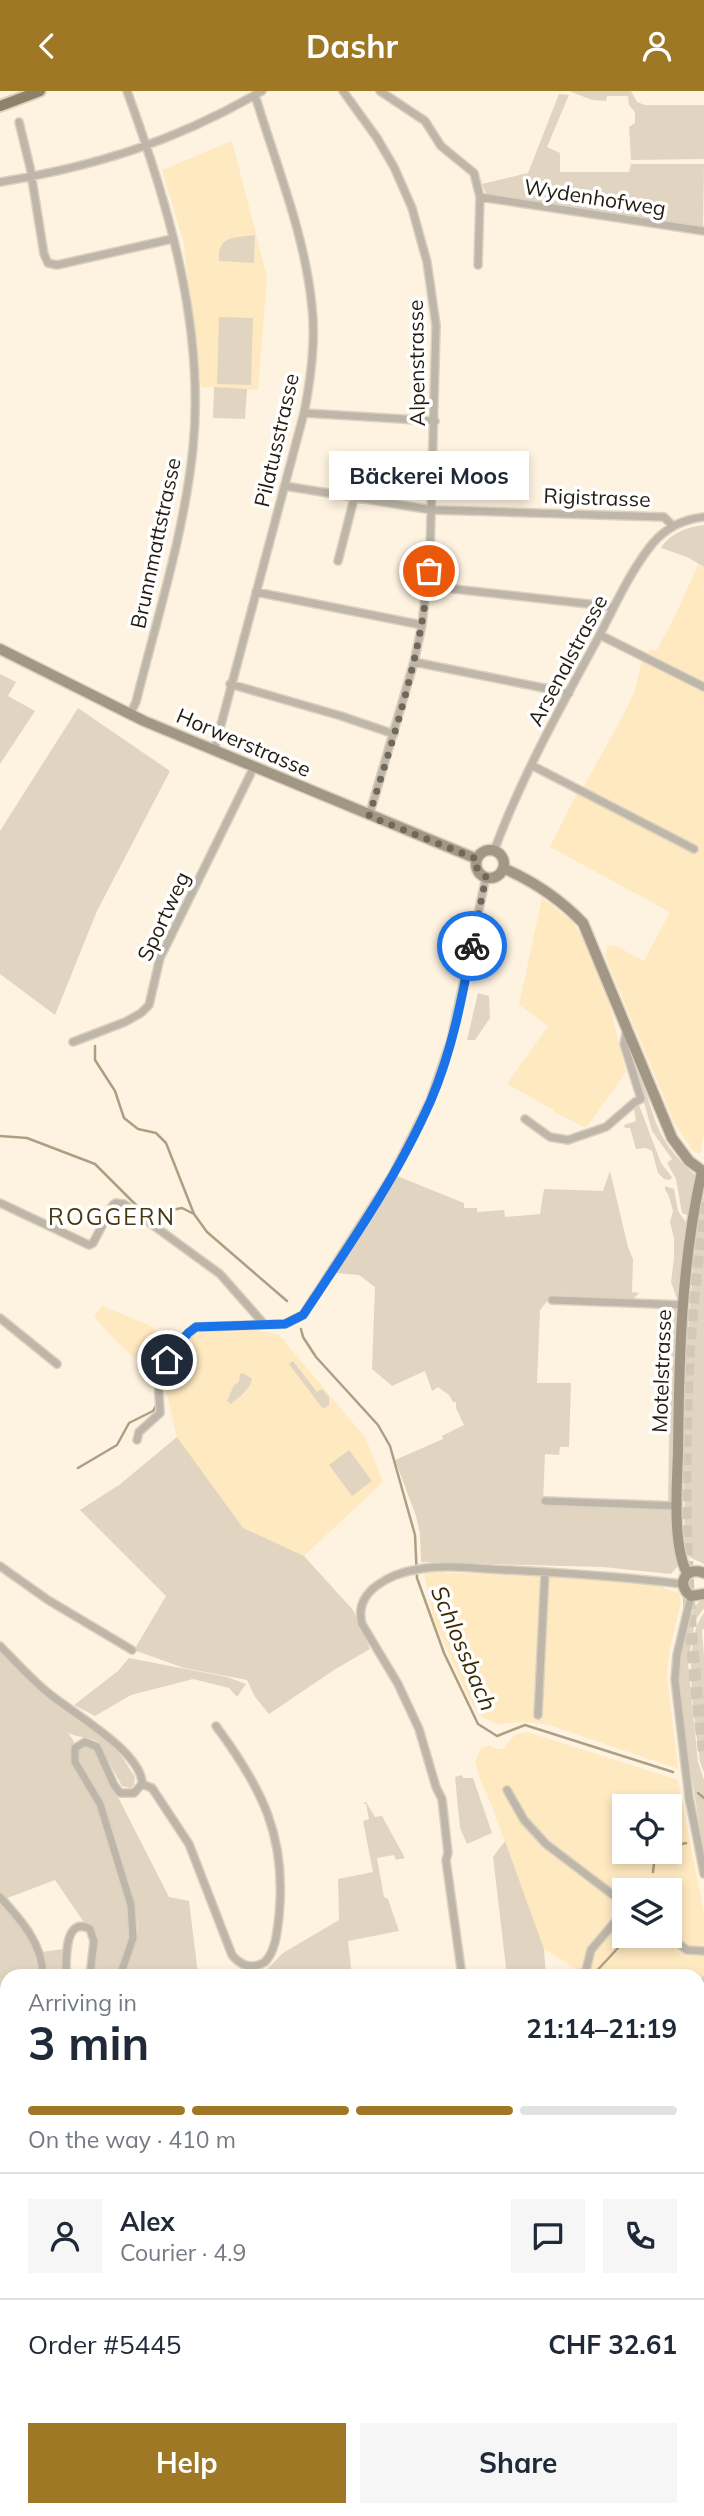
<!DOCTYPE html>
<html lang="en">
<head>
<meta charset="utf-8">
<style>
  body { margin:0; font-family:Mulish,sans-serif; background:#f6f6f7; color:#1f2937; height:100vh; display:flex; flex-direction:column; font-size:26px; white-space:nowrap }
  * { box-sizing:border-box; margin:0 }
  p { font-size:23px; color:#747a83 }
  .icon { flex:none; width:38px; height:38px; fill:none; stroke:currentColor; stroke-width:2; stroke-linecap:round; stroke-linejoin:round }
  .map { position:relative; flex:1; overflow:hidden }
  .panel { position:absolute; left:0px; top:1878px; width:705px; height:548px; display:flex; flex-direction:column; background:#fff; border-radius:21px 21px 0 0; box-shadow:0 4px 10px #0003 }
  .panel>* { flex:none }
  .fabs { position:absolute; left:612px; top:1703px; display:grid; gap:14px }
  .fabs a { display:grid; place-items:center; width:70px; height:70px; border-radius:0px; background:#fff; box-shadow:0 4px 10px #0003; font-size:35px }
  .pin { position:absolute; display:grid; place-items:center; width:60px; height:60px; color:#fff; margin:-30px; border:4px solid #fff; border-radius:50%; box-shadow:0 2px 7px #0007 }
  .courier { position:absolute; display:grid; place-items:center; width:70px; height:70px; margin:-35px; border:5px solid #1a73e8; border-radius:50%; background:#fff; color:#222; box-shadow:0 2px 9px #0007 }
  .bubble { position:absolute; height:49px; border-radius:0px; background:#fff; box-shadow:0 4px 10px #0003; font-size:23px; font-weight:700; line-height:49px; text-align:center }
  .overview em { font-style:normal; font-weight:700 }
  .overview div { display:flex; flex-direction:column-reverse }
  .overview { display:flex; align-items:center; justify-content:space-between; height:119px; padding:0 28px }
  h1 { font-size:46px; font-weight:700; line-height:52px }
  .bar { display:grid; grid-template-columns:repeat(4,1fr); gap:10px 7px; align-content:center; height:84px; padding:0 28px }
  .bar i { height:9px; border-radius:5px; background:#e0e1e3 }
  .bar .selected { background:#9f7826 }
  .bar p { grid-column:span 4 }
  .line { display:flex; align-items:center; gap:18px; padding:0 28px; border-top:2px solid #e0e1e3 }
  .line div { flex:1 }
  .round { display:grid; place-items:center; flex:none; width:74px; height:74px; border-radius:0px; background:#f6f6f7 }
  .button { display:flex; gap:14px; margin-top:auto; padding:14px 28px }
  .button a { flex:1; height:80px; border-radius:0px; background:#9f7826; color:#fff; font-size:28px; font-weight:700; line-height:80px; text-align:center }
  .button a+a { background:#f6f6f7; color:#1f2937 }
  header { display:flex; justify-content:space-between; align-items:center; height:91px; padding:0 28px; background:#9f7826; color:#fff; font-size:32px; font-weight:700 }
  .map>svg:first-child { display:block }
</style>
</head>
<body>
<header><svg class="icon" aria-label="back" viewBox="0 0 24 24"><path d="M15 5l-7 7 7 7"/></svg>Dashr<svg class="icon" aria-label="person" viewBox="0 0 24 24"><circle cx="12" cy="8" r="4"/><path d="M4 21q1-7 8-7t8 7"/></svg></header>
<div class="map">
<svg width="704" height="2425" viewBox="0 0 704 2425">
  <rect width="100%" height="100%" fill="#fef3e0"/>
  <path fill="#ffe9c1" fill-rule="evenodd" d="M232 50 267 186 258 299 201 296 183 149 162 79Z
    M698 474 704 476V1044L700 1063 694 1061 675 1033 605 865 607 856 614 854 644 870 670 821 550 756 577 702 584 695 626 619 635 599 641 573 650 558 656 560 674 527Z
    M542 807 573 831 585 851 609 912 626 981 586 1037 554 1021V1019L507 993 548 935 519 914Z
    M102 1215 149 1234 177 1258 190 1244 198 1239 248 1237 279 1244 365 1346 383 1391 304 1465 243 1438 177 1346 162 1284 151 1290 144 1285 146 1277 118 1252 94 1226Z
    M432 1481 588 1487 664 1494V1497L679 1502 681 1512 670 1557 667 1584 678 1678 549 1634 526 1631 497 1633 482 1626 471 1612 434 1530 424 1482Z
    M527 1641 678 1689 704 1823V1884L698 1890V1885H587L544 1858 492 1715 481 1691 475 1671 481 1657 489 1654 496 1658H502L516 1643ZM625 1715H670V1760H625ZM625 1799H670V1844H625Z"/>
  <path fill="#e1d5c1" d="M569 0H631L637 11 645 14H704V68L631 69 629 36 635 32V21L629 14 628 5H607L606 10 592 9Z
    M559 3 569 4 547 56 560 62V81H629L631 73H704L703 136 487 105 482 93 528 82Z
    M255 144 254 172 219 170C217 144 235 147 255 144Z
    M219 226 253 227 251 294 217 293Z
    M214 296 247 298 245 328 213 327Z
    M704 434V476L687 466 661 457C670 442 688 436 704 434Z
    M0 583 16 591 8 605 35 620 0 673Z
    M78 617 170 680 97 820 55 924 0 883V740Z
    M478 902 489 905 490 927 475 949H467Z
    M628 954C645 982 647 1019 664 1048 672 1062 684 1074 696 1085L689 1125 682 1122 676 1088 667 1072 672 1068 652 1040Z
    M635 1014H639L661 1072 672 1086 670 1089 664 1088 658 1082 652 1060 646 1057 636 1058 630 1037H625L624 1034 636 1030 634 1018Z
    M610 1080 628 1156 633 1168 632 1201 639 1202 633 1208 552 1204 540 1219 537 1292H571L569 1356H560L559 1364 545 1363 543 1412 670 1418 674 1461 678 1475 671 1483 603 1476 421 1471 420 1443 416 1425 395 1369 443 1348 442 1345 464 1334 456 1317V1311H453L449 1304 438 1296 432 1300 425 1280 392 1295 372 1278 375 1196 359 1184 336 1182 397 1085 464 1112V1117H477V1121L504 1119 505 1126 540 1123 544 1098 603 1100Z
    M665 1095 674 1098 678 1120 688 1134 680 1207 677 1208 671 1191 674 1167V1147L670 1131 673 1120 668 1103 665 1099Z
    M704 1102V1473L689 1466 685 1458 683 1344 685 1277 696 1143Z
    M673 1217 679 1221 673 1409 668 1411 670 1275Z
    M293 1270 317 1301 322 1298 329 1306V1314L323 1318 289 1273Z
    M243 1282 252 1288C250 1299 239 1306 231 1313L227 1310 234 1294 239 1291 240 1283Z
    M177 1346 243 1437 304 1465 353 1519 370 1558 334 1579 269 1623 255 1606 247 1589 184 1577 134 1559 166 1505 80 1419 119 1394Z
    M349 1359 372 1390 352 1405 329 1374Z
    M704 1506V1517L695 1530 688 1573 698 1671 704 1689V1762L687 1658 679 1580 682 1559 694 1516Z
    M704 1522V1538L702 1539 704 1566V1682L700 1671C696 1635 680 1551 704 1522Z
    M0 1561 66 1621 100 1642 120 1663 135 1686 134 1694 131 1697 122 1695 98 1651C89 1645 78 1647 68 1642L74 1650 70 1663 72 1671 86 1691 101 1724 117 1783 128 1811 131 1840 118 1885H91L97 1852 96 1841 83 1830 55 1789 5 1808 0 1803Z
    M129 1567 227 1586 246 1593 237 1606 229 1597 193 1588 131 1604 95 1625 74 1614 118 1580Z
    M88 1654C106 1666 103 1693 119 1708L169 1806 189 1810 198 1883 223 1885H123L138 1845 137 1826 103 1714 77 1667 80 1657Z
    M462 1684 463 1687H473L492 1742 467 1753 460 1737 455 1686Z
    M366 1711 375 1726 382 1725 405 1767 396 1769 394 1764 377 1767 384 1806 388 1808 399 1840 348 1850 352 1885H260L283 1862 339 1829 338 1788 373 1781 363 1730 369 1728 366 1713H363Z
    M505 1750 544 1858 546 1885H507L493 1766Z
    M0 1810C18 1832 38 1855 40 1885H7V2418L671 2419 665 2425H0Z
    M63 1858V1878L59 1885H45L42 1861Z
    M704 1884V2091L698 2093V1890Z
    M698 2128 704 2144V2274L698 2270Z
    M704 2329V2391L698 2395V2331Z"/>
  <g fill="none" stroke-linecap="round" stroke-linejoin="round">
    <path stroke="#ae9f83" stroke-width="2.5" d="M95 955V969L115 1000 124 1027 138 1038 156 1042 166 1052 194 1123
      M0 1045 27 1047 95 1073 146 1124 182 1117 194 1123 207 1141 287 1210
      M301 1238 303 1246 316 1266 378 1334 390 1355 415 1444 417 1487 444 1562 478 1633 497 1645 525 1634 673 1681
      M78 1377 117 1354 129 1332 153 1320 157 1313
      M698 1702 704 1707
      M670 1756 686 1752
      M653 1781 655 1764 658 1760
      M592 1885 630 1844
      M0 2112 7 2106
      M698 2345H704
      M481 2425 511 2418"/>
    <path stroke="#d2c8b7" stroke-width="12" stroke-dasharray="12 6" stroke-linecap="butt" d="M704 1111C698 1166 691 1221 688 1276 682 1404 686 1534 704 1660"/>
    <defs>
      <path id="street" d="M127 0C168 112 205 236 193 357 184 443 157 527 136 611L130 623
        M343 0 377 47 394 76 412 117 427 171 436 234 430 462 422 534 414 571 369 725
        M380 0 425 30 441 55 474 82 480 106 478 174
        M19 31 30 76 44 163 48 172 57 174 172 148
        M0 91C97 75 176 50 262 0
        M480 106 704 140
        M304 322 435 330
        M285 395 432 419 664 426 673 435
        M338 470 354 408
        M427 495 607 515 613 518
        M256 501 422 534
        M600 544 704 596
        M414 571 569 602
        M230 593 341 625 394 643
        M214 660 304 322C311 287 316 251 312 216 305 143 276 74 255 4
        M531 674 694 758
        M494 760C521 687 560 617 597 549 614 517 630 480 653 452 666 437 684 428 704 426
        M73 951 125 931 141 922 149 914 160 867 254 676
        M525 1028 550 1046 568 1049 606 1036 635 1011 641 1008 624 953 627 937
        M0 1112 89 1154 93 1152 113 1114 116 1112 124 1113 220 1183 264 1233
        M552 1209 683 1214
        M0 1227 57 1273
        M137 1349 139 1341 160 1322C160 1312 158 1303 159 1293 160 1273 180 1248 196 1236L285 1233 303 1224 392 1085 430 1010 451 949 486 786
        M545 1410 677 1415
        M0 1475 48 1509 132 1559
        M691 1505 677 1564 675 1589 689 1706 704 1783
        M0 1555C15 1570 30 1587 47 1601 69 1620 143 1661 142 1693
        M538 1624 545 1481
        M142 1693 152 1697 189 1753 232 1864C241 1875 252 1879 265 1871 276 1859 277 1841 279 1825 287 1746 262 1697 216 1635
        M507 1699 524 1729 546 1753 625 1813
        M0 1806C20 1828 43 1853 43 1885
        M667 1844 687 1859 704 1860
        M66 1885C66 1870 64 1824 90 1838L94 1850 90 1885
        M120 1885 133 1847 131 1814 100 1713 75 1671V1657L85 1651 97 1656 114 1694 120 1702H134L142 1693
        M462 1885 446 1769 448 1762 442 1708 436 1696 419 1638 398 1593 362 1533C353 1499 392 1482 420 1478 447 1473 478 1478 506 1479 565 1482 623 1486 682 1493
        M580 1885 586 1879 591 1859 625 1819
        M698 1952 704 1950"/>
      <path id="secondary" d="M0 558 144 630 477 768
        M476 773a14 14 0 1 1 28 0a14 14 0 1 1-28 0Z
        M503 777C533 790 560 808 583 832L672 1047 689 1070 704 1081
        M687 1482C672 1453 677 1394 678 1361 679 1266 681 1173 702 1080
        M704 1482C686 1474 675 1494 691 1505L704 1503"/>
      <path id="primary" d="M0 15 40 0"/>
    </defs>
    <use href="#street" stroke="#dbd1bf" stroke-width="10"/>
    <use href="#secondary" stroke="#dbd1bf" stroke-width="13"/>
    <use href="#primary" stroke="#dbd1bf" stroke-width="14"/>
    <use href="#street" stroke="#bdb6a9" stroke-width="7"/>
    <use href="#secondary" stroke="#a19784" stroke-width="10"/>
    <use href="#primary" stroke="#8d816a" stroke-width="10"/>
  </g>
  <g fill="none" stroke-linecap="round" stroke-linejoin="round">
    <path stroke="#706859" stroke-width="7" stroke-dasharray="0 12.6" d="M429 480C421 564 394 645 369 725L477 768V778L486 786 472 855"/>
    <path stroke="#1a73e8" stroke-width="9" d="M167 1269 188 1242 196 1236 285 1233 303 1224C349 1155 398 1085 431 1009 452 960 462 907 472 855"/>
  </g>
  <g text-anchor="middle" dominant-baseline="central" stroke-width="7" stroke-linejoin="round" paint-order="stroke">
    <g font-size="21" fill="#231d11" stroke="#fff">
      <text transform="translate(595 106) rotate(9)">Wydenhofweg</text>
      <text transform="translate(416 272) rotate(-91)">Alpenstrasse</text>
      <text transform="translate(276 349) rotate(-77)">Pilatusstrasse</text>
      <text transform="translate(597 406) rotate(2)">Rigistrasse</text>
      <text transform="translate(155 452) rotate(-78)">Brunnmattstrasse</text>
      <text transform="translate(567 569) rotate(-62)">Arsenalstrasse</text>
      <text transform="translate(244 651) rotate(23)">Horwerstrasse</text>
      <text transform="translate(163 825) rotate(-65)">Sportweg</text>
      <text transform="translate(661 1280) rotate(-88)">Motelstrasse</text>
    </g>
    <g font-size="23" letter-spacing="2" fill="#4a3710" stroke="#fff">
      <text x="112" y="1125">ROGGERN</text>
    </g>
    <g font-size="23" font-style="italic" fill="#3b2902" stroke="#fff">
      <text transform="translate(464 1557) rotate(67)">Schlossbach</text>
    </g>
  </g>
</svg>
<div class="fabs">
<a><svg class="icon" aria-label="locate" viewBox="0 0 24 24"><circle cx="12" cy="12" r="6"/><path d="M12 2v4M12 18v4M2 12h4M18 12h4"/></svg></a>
<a><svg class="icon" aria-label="layers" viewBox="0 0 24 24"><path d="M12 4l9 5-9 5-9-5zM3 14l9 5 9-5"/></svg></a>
</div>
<div class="pin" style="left:429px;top:480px;background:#ea580c"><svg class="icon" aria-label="bag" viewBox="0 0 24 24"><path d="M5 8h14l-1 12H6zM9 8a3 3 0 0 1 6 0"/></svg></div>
<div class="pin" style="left:167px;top:1269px;background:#1f2937"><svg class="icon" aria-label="home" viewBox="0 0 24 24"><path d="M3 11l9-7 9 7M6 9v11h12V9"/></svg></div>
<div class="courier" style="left:472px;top:855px"><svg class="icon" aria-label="bike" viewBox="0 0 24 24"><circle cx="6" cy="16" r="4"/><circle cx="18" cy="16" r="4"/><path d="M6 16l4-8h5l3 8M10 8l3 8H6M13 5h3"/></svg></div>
<div class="bubble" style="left:329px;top:360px;width:200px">Bäckerei Moos</div>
<section class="panel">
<div class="overview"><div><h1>3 min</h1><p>Arriving in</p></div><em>21:14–21:19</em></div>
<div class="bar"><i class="selected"></i><i class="selected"></i><i class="selected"></i><i></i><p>On the way · 410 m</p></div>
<div class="line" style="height:126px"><a class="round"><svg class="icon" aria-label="person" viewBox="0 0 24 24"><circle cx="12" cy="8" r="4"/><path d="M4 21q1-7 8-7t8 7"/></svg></a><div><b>Alex</b><p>Courier · 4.9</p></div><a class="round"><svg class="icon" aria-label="chat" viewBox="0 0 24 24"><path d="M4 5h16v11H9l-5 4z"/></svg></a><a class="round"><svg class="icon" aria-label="phone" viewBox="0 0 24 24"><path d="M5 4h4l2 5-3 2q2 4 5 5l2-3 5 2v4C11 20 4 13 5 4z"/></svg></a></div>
<div class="line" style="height:91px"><div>Order #5445</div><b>CHF 32.61</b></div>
<div class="button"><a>Help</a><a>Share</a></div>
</section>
</div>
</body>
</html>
